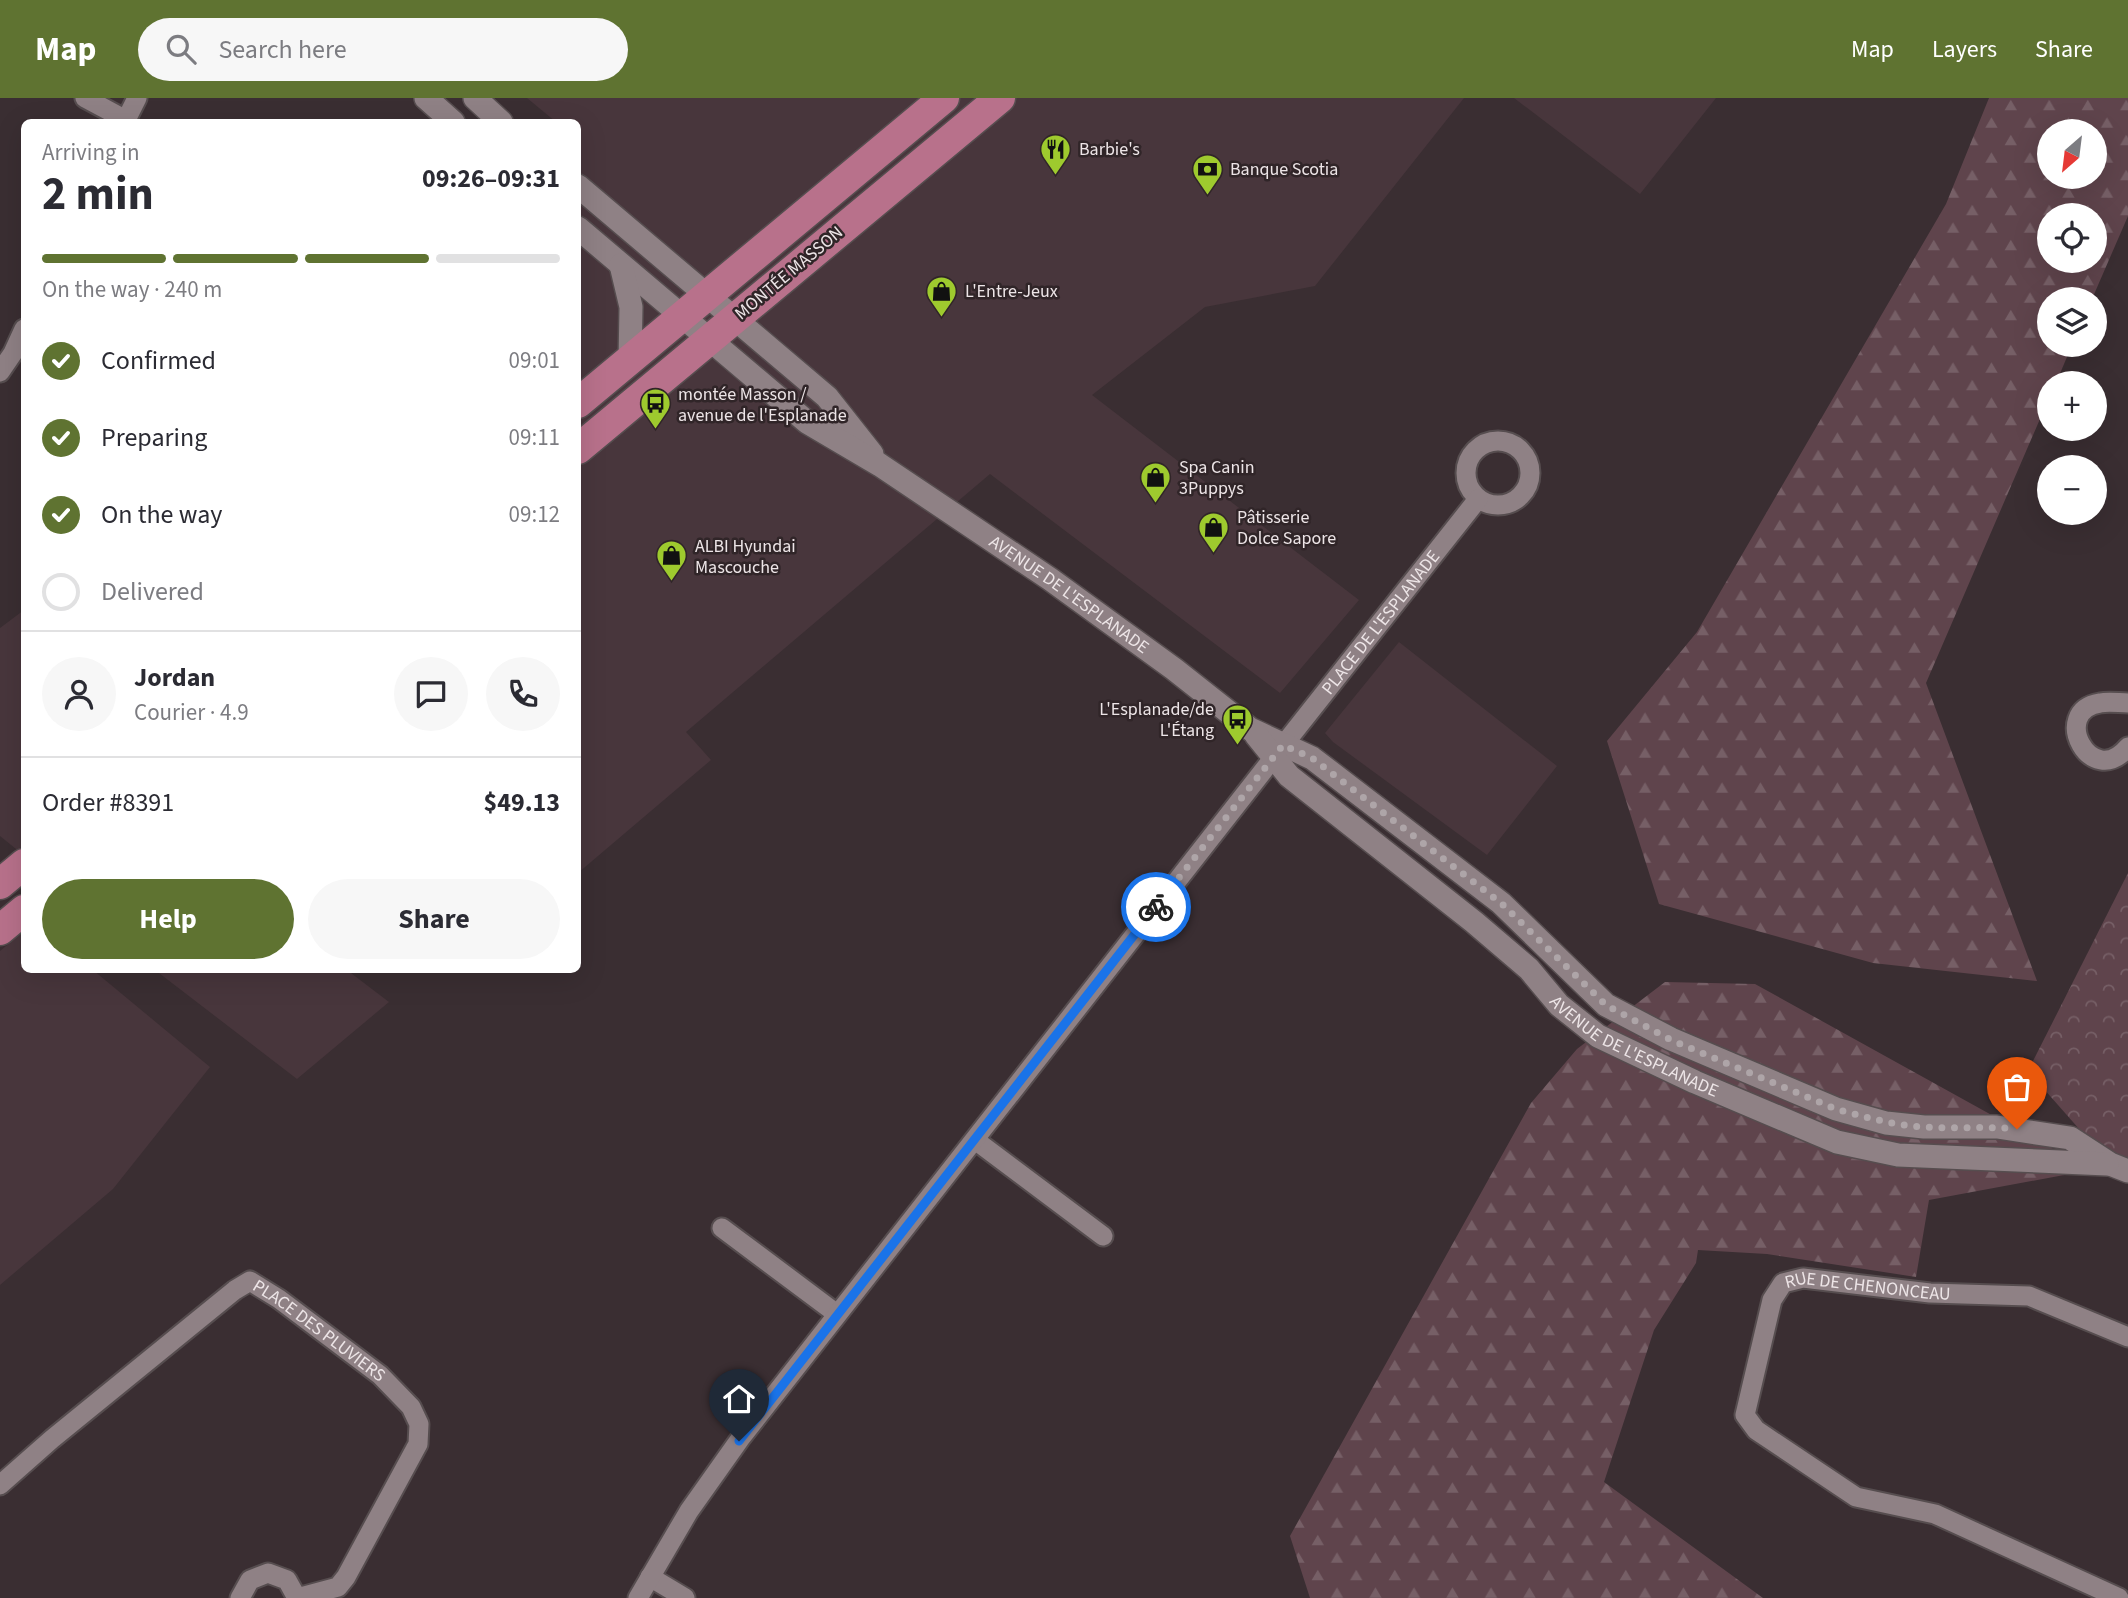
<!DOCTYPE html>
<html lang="en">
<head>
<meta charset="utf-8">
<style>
  body { margin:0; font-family:"Source Sans 3",sans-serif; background:#f7f7f7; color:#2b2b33; height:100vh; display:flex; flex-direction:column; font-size:26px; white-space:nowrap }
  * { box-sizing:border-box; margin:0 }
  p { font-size:23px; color:#7c7c81 }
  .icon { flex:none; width:38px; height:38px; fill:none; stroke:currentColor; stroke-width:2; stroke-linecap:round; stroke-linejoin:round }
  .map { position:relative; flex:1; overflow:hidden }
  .side { position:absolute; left:21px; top:21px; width:560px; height:854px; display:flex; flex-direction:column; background:#fff; border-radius:10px; box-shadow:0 7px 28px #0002 }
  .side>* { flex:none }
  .needle { width:46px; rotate:208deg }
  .fabs { position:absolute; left:2037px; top:21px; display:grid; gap:14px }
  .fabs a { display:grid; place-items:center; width:70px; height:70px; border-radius:50%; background:#fff; box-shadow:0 7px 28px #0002; font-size:35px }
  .pin { position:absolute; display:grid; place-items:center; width:60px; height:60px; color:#fff; margin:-72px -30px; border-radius:50% 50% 50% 0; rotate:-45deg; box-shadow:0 0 7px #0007 }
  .pin .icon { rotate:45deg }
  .courier { position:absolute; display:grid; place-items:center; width:70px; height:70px; margin:-35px; border:5px solid #1a73e8; border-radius:50%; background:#fff; color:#222; box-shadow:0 2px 9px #0007 }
  .summary em { font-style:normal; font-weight:700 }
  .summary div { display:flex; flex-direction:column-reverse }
  .summary { display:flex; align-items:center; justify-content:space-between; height:119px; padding:0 21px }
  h1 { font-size:46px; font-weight:700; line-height:52px }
  .bar { display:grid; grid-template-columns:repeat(4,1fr); gap:10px 7px; align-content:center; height:84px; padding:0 21px }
  .bar i { height:9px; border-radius:5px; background:#e1e1e2 }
  .bar .on { background:#5f7331 }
  .bar p { grid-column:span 4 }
  .line { display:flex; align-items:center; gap:18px; padding:0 21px; border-top:2px solid #e1e1e2 }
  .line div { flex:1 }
  .round { display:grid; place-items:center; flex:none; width:74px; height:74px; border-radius:37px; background:#f7f7f7 }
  ol { padding:0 21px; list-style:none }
  li { display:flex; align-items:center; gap:21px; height:77px }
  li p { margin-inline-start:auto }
  li .icon { padding:7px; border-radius:50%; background:#5f7331; color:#fff; stroke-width:4 }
  li:last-child { color:#7c7c81 }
  li i { width:38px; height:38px; border:4px solid #e1e1e2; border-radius:50% }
  .button { display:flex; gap:14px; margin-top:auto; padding:14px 21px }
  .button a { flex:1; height:80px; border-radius:42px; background:#5f7331; color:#fff; font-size:28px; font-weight:700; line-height:80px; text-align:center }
  .button a+a { background:#f7f7f7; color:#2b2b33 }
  header { display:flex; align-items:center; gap:42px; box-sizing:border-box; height:98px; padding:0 35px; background:#5f7331; color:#fff }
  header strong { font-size:33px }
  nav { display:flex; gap:38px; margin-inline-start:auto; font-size:24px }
  .search { width:490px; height:63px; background:#f7f7f7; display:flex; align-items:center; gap:18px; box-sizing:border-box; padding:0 24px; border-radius:38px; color:#7c7c81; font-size:26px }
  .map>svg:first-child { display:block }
</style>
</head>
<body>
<header>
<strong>Map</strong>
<div class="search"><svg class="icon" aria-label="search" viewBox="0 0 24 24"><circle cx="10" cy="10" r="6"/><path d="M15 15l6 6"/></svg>Search here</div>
<nav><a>Map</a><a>Layers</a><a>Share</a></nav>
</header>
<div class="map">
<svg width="2128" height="1500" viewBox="0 0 2128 1500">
  <defs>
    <pattern id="forest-firs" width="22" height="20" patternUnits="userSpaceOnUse" patternTransform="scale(1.75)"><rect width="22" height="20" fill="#5f444c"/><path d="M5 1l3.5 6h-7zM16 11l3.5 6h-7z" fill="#765f66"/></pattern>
    <pattern id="park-crowns" width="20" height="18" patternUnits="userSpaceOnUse" patternTransform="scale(1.75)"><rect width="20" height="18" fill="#5f444c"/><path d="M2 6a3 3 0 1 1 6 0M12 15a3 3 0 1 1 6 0" fill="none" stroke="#765f66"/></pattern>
  </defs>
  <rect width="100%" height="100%" fill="#3a2e32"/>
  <path fill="#48363c" d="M527 0H1464L1315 188 1205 209 1092 297 1359 502 1280 595 990 376 686 634 711 662 578 775V24H556Z
    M1514 0H1716L1640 96Z
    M24 512V753L21 755 0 738V530Z
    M1399 544 1557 668 1487 757 1333 644 1325 635Z
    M24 833V872H93L210 969 113 1091 0 1187V853Z
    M155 872H347L389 904 297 981Z"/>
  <path fill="url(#forest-firs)" fill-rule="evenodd" d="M1989 0H2128V118L2092 201H2049V247H2072L2056 285H2049V300L1926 585 2037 883 1873 865 1659 806 1607 643 1697 534 1946 106ZM2049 33H2095V79H2049ZM2049 117H2095V163H2049Z
    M1665 884 1755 886 2091 1072 1929 1102 1916 1179 1767 1156 1698 1152 1696 1165 1654 1232 1604 1384 1763 1500H1310L1290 1438 1531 1005 1577 951Z"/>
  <path fill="url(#park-crowns)" d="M2128 775V1071L2110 1066 2028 973Z"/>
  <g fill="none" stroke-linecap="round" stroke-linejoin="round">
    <defs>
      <g id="minor">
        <path d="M85 0 126 22"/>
        <path d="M125 24 137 0"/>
        <path d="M0 274 13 255 24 231"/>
        <circle cx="1498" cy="375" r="32"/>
        <path d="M2128 605C2119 605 2109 603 2100 605 2049 613 2091 693 2128 649"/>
        <path d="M975 1042 1103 1138"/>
        <path d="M722 1130 837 1216"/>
        <path id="s1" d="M0 1387 52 1341 235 1192 250 1183 279 1201 380 1277 411 1309 419 1326 418 1346 346 1479 338 1489 297 1500 287 1482 268 1475 250 1482 240 1500"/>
        <path d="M650 1479 685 1500"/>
        <path id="s2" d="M638 1500 689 1413 740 1341 1274 659 1478 401"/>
        <path id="s3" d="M2119 1500 1935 1416 1856 1399 1756 1332 1745 1317 1772 1202 1783 1185 1803 1180 1930 1195 2029 1198 2128 1239"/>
      </g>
      <g id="tertiary">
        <path d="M426 0 453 24"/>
        <path d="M475 0 501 24"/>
        <path d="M578 88 827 299 872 356"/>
        <path id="s4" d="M578 130 807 324 880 367 1050 481 1174 571 1250 631 1312 660 1501 805 1606 907 1671 941 1836 1011 1886 1025 1924 1029H1997L2070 1040 2110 1066 2128 1073"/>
        <path d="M621 167 631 209 630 263"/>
        <path id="s5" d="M1256 637 1289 678 1474 824 1529 871 1559 907 1598 938 1695 984 1837 1044 1898 1057 2107 1066"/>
      </g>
      <path id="primary" d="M578 305 944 0
        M578 351 1000 0
        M0 786 24 766
        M0 832 24 812"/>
    </defs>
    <use href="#minor" stroke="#564d4f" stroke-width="23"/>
    <use href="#tertiary" stroke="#564d4f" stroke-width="26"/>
    <use href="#primary" stroke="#564d4f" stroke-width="33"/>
    <use href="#minor" stroke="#8f8185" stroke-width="19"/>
    <use href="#tertiary" stroke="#8f8185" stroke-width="23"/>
    <use href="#primary" stroke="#b8718b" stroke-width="30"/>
  </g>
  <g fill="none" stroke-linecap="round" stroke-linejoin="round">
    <path stroke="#aea5a8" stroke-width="7" stroke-dasharray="0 12.6" d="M1156 809 1283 647 1312 660 1501 805 1606 907 1671 942 1836 1011C1865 1019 1893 1027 1923 1029 1954 1031 1985 1028 2017 1031"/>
    <path stroke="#1a73e8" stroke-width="9" d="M739 1343 1156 809"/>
  </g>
  <defs>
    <symbol id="restaurant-pin" viewBox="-11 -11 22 30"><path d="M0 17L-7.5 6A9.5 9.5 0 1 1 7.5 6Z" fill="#9eca2e" stroke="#302528"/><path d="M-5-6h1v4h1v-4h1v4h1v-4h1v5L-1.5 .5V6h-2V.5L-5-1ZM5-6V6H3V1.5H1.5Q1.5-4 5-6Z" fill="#111"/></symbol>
    <symbol id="bank-pin" viewBox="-11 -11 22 30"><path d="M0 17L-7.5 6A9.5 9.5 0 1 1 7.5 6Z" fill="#9eca2e" stroke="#302528"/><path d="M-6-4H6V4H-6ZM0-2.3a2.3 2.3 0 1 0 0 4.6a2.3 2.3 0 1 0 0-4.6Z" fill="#111"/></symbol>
    <symbol id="shop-pin" viewBox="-11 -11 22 30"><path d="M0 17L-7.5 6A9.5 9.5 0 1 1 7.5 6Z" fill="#9eca2e" stroke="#302528"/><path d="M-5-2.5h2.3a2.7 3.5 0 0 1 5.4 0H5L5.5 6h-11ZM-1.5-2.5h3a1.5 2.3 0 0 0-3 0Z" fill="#111"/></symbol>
    <symbol id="bus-pin" viewBox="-11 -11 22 30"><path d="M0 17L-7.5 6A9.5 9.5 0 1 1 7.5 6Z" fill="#9eca2e" stroke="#302528"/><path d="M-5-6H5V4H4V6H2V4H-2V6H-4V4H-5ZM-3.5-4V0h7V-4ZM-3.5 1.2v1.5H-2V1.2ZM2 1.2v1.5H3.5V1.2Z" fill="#111"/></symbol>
  </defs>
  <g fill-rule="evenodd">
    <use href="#restaurant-pin" x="1038" y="34" width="35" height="47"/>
    <use href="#bank-pin" x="1190" y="54" width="35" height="47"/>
    <use href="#shop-pin" x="924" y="176" width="35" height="47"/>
    <use href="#bus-pin" x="638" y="288" width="35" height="47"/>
    <use href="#shop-pin" x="1138" y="362" width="35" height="47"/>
    <use href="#shop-pin" x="1196" y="412" width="35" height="47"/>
    <use href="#shop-pin" x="654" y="440" width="35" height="47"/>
    <use href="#bus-pin" x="1220" y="604" width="35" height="47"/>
  </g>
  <g text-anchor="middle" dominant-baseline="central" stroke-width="5" stroke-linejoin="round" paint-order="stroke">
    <g font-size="18" fill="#ede5e7" stroke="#302528" text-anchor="start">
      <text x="1079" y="51">Barbie's</text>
      <text x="1230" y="71">Banque Scotia</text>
      <text x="965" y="193">L'Entre-Jeux</text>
      <text x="678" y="296">montée Masson /<tspan x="678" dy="21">avenue de l'Esplanade</tspan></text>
      <text x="1179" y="369">Spa Canin<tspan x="1179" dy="21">3Puppys</tspan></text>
      <text x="1237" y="419">Pâtisserie<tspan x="1237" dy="21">Dolce Sapore</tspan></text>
      <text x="695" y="448">ALBI Hyundai<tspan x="695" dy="21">Mascouche</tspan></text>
      <text x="1214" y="611" text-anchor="end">L'Esplanade/de<tspan x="1214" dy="21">L'Étang</tspan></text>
    </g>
    <g font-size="18" fill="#ede5e7" stroke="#302528">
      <text transform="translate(789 175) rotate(-40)">MONTÉE MASSON</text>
      <text stroke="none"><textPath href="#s4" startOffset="614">AVENUE DE L'ESPLANADE</textPath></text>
      <text stroke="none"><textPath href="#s2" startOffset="1227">PLACE DE L'ESPLANADE</textPath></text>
      <text stroke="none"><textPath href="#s5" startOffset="494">AVENUE DE L'ESPLANADE</textPath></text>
      <text stroke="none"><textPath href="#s3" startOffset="646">RUE DE CHENONCEAU</textPath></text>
      <text stroke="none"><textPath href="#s1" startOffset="408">PLACE DES PLUVIERS</textPath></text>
    </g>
  </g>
</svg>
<div class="fabs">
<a><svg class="needle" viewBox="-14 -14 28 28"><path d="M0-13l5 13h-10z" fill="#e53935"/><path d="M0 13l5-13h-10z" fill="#7c7c81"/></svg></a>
<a><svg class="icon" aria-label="locate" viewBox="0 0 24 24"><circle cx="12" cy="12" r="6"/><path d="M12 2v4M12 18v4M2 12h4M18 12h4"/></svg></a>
<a><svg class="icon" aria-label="layers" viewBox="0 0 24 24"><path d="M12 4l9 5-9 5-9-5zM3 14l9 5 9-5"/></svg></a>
<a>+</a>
<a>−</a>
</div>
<div class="pin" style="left:2017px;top:1031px;background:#ea580c"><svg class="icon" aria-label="bag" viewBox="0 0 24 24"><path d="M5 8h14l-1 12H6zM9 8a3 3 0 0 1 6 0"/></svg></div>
<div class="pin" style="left:739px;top:1343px;background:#1f2937"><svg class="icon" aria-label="home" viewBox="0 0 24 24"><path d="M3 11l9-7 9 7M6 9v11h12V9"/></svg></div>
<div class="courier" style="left:1156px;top:809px"><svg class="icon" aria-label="bike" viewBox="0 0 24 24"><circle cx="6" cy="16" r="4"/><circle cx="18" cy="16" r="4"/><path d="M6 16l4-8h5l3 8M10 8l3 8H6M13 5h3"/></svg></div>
<section class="side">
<div class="summary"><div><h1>2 min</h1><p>Arriving in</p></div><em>09:26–09:31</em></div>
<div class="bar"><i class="on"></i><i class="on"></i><i class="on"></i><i></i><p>On the way · 240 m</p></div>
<ol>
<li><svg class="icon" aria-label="check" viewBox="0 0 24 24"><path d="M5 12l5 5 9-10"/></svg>Confirmed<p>09:01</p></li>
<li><svg class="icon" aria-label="check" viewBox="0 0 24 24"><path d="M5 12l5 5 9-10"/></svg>Preparing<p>09:11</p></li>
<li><svg class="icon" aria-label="check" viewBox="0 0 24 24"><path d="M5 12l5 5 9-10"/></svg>On the way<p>09:12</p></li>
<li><i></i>Delivered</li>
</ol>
<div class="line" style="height:126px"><a class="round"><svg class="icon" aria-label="person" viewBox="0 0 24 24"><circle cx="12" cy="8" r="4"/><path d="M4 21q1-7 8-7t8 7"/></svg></a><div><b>Jordan</b><p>Courier · 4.9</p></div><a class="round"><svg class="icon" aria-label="chat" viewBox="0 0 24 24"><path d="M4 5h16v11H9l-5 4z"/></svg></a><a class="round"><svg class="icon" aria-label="phone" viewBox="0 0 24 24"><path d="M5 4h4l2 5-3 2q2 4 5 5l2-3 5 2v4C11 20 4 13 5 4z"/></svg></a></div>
<div class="line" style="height:91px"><div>Order #8391</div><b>$49.13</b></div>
<div class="button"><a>Help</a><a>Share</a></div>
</section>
</div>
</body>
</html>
